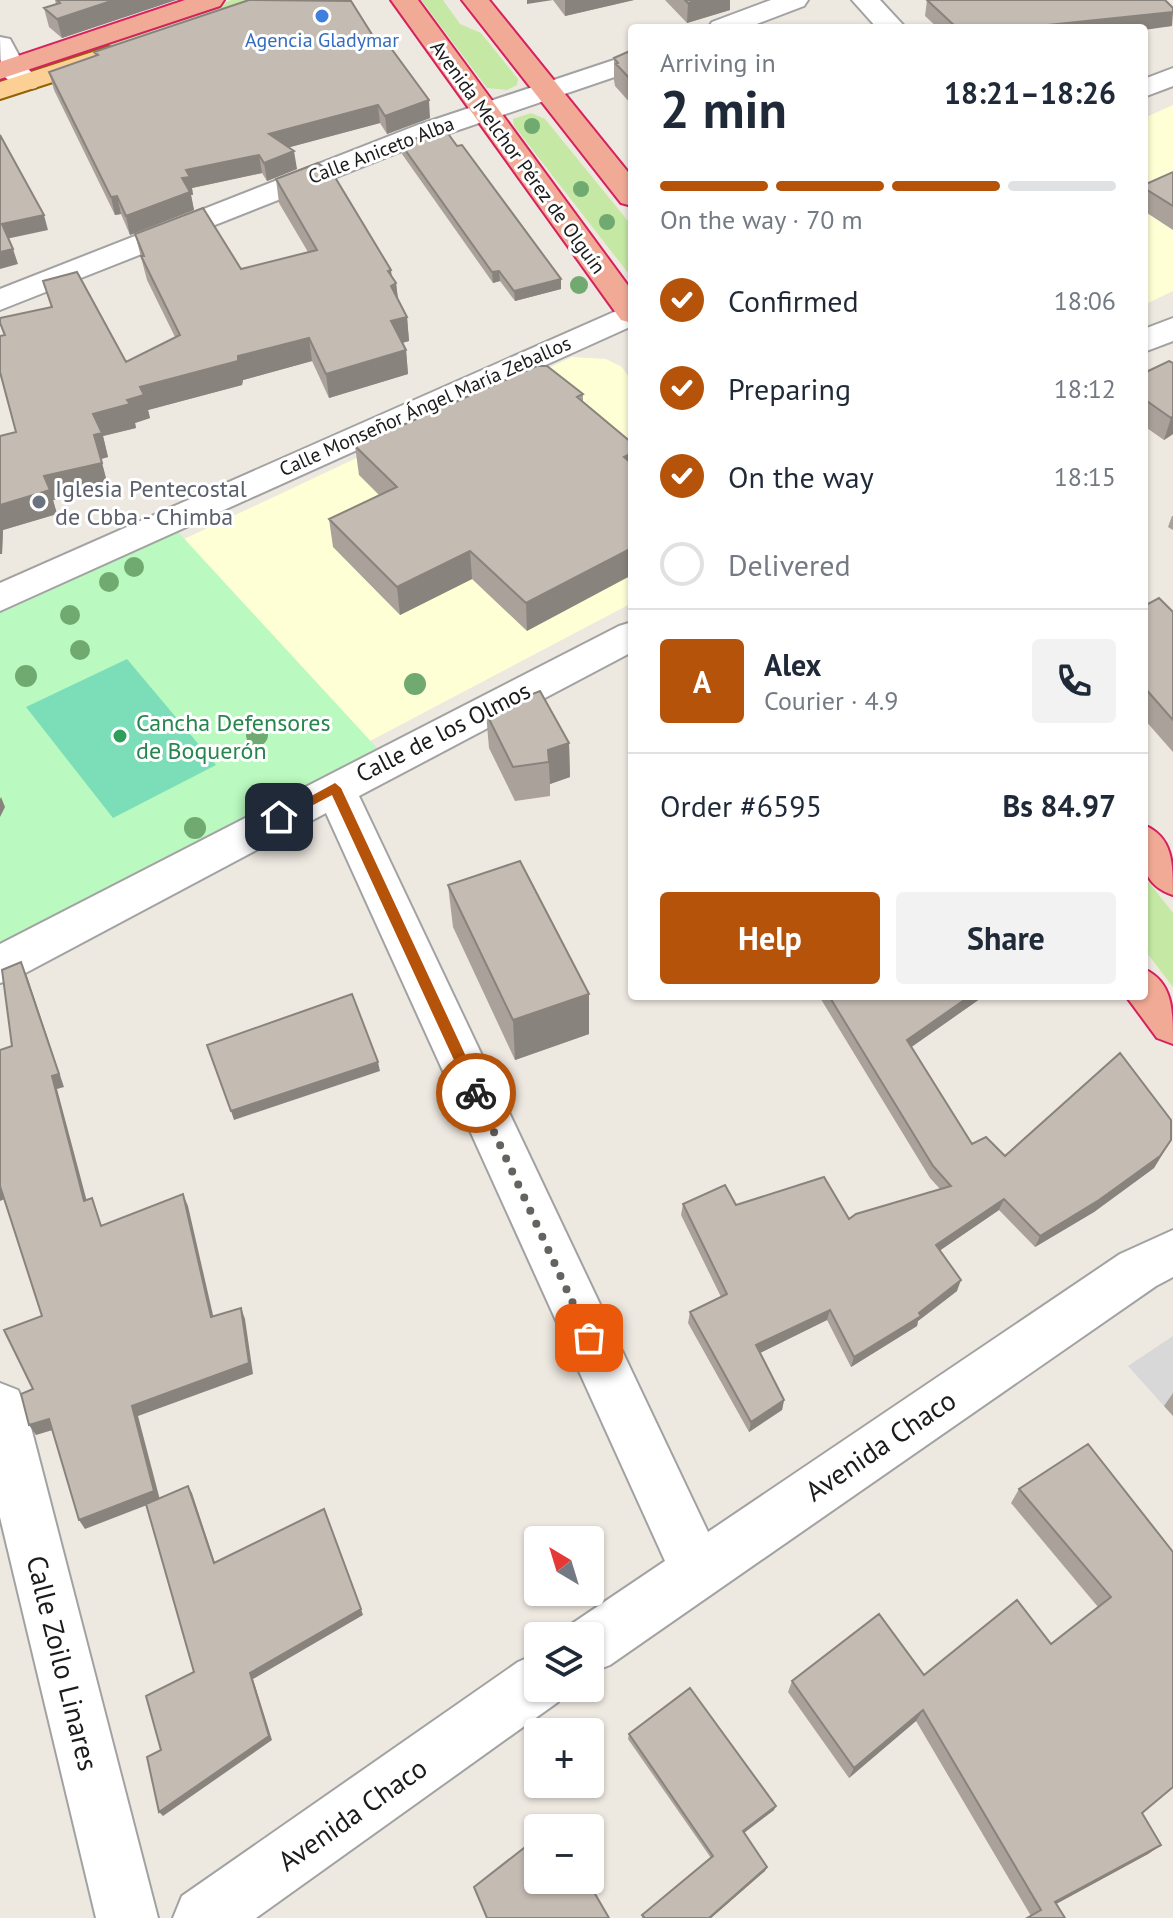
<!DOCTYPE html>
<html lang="en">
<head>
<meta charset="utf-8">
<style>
  body { margin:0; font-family:"PT Sans",sans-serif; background:#f2f2f3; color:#1f2937; height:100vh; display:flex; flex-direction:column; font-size:30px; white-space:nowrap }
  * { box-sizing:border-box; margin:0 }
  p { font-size:26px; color:#747a83 }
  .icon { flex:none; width:44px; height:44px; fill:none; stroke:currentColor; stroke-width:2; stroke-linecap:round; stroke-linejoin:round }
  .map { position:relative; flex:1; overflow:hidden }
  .sheet { position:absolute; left:628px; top:24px; width:520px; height:976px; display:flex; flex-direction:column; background:#fff; border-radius:8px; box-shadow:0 2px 6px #0004 }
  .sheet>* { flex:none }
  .needle { width:52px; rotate:322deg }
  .tools { position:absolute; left:524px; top:1526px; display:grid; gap:16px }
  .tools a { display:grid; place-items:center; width:80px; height:80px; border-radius:8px; background:#fff; box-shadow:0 2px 6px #0004; font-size:40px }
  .pin { position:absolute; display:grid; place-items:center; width:68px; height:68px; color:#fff; margin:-34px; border-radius:16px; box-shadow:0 4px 12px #0006 }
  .courier { position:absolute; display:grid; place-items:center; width:80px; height:80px; margin:-40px; border:6px solid #b45309; border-radius:50%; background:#fff; color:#222; box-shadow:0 2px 10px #0007 }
  .summary em { font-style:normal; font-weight:700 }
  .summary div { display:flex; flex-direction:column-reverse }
  .summary { display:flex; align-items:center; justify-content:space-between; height:136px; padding:0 32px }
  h1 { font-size:52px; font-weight:700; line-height:60px }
  .bar { display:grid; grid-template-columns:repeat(4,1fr); gap:12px 8px; align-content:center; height:96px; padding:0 32px }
  .bar i { height:10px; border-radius:6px; background:#e0e1e3 }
  .bar .selected { background:#b45309 }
  .bar p { grid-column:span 4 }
  .line { display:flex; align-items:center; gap:20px; padding:0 32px; border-top:2px solid #e0e1e3 }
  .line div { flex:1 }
  .round { display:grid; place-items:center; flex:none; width:84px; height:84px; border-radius:8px; background:#f2f2f3 }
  ol { padding:0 32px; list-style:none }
  li { display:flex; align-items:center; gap:24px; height:88px }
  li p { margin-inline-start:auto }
  li .icon { padding:8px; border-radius:50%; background:#b45309; color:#fff; stroke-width:4 }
  li:last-child { color:#747a83 }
  li i { width:44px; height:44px; border:4px solid #e0e1e3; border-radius:50% }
  .action { display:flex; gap:16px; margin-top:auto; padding:16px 32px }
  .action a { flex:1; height:92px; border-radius:8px; background:#b45309; color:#fff; font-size:32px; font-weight:700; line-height:92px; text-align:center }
  .action a+a { background:#f2f2f3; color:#1f2937 }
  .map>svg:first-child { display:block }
</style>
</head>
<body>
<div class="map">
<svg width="1173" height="1918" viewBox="0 0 1173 1918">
  <rect width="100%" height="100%" fill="#ede8e0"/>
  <path fill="#d9d8d8" d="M1173 1336V1416L1128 1366Z"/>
  <path fill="#ffffd6" d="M1173 105V291L1144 305V118Z
    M572 357 606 359 622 367 632 382V603L370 741 184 539Z"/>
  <path fill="#c5e9a4" d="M232 0H248L52 66 47 62Z
    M421 0H443L460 24 481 33 518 79 517 85 507 90 487 88Z
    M531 113 545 119 632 226V278L514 126 513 119Z
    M1144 876 1173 913V987L1144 949Z"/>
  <path fill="#baf9bf" d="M178 532 377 748 0 952V613Z"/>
  <path fill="#7cdeb8" d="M127 659 216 765 113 818 26 707Z"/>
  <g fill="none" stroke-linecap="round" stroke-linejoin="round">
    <defs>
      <path id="minor" d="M771 0H808L804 6 746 28H708L712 22Z
        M852 0H880L906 28H877Z
        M0 37 10 39 23 63 40 82 36 88C19 92 13 85 1 73Z
        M632 54V71L435 138 0 310V289L415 126Z
        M1173 68V86L1144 97V79Z
        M632 304V326L0 611V583Z
        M1173 318V341L1144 352V329Z
        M632 622V652L359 796 708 1532 1120 1254 1173 1230V1277L1156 1286 610 1665 590 1673V1636H565L570 1625 665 1561 326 813 16 978 0 983V944L619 626Z
        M0 1383 18 1390 26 1408 158 1918H96L0 1517Z
        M538 1653V1688H564L558 1702 256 1918H173L182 1896 518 1662Z"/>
      <path id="primary" d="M108 47 118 49 122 55 118 61 0 99V82Z"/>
      <path id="trunk" d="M185 0H224L220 6 0 79V62Z
        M391 0H418L632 291V323L621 320Z
        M462 0H489L632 177V206L621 203Z
        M1144 825C1173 837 1173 863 1173 895 1137 883 1144 857 1144 825Z
        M1144 969C1173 982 1173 1010 1173 1044L1157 1038 1126 996H1144Z"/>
    </defs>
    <use href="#minor" stroke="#a2a2a2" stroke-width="4"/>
    <use href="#primary" stroke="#916200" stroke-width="4"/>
    <use href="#trunk" stroke="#d6215e" stroke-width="4"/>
    <use href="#minor" fill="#fff" fill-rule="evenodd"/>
    <use href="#primary" fill="#fcd095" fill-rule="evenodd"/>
    <use href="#trunk" fill="#f1aa96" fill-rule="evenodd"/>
  </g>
  <g fill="#70aa70">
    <circle cx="532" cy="126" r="8"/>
    <circle cx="581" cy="189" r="8"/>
    <circle cx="607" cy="222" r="8"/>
    <circle cx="579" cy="285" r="9"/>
    <circle cx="134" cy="567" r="10"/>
    <circle cx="109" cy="582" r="10"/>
    <circle cx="70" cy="615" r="10"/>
    <circle cx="80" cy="650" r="10"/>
    <circle cx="26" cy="676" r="11"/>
    <circle cx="415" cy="684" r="11"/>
    <circle cx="257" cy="735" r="11"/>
    <circle cx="195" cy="828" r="11"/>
  </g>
  <path fill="#a9a19a" d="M55 0H176L62 38 49 27 44 8 56 4Z
    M553 0H634L565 16Z
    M665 0H730V10L687 23Z
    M927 0 1172 26 1144 28H938L925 16Z
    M373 36 430 118 387 134 380 123 289 147 297 169 267 181 262 173 192 188 193 195H191L194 210 130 235 121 214 115 215 54 90 49 72 95 56 94 52Z
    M632 50V105L615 86 614 80V58Z
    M401 144 561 289 515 301 500 281 493 283 402 154Z
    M1173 172V230L1144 211V185Z
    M276 179 392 277 396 283 398 300 407 317 409 341 402 343 406 350 408 374 329 398 312 361 243 380 242 385 148 410 150 418 135 423 136 428 103 436 108 457 101 459 108 486 53 500 57 514 3 530 2 554 0 436 16 432 4 336 0 324 51 307 43 281 126 362 175 337 147 280 135 234 241 269 308 252 279 203Z
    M1173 363V434L1164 440 1144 426V373Z
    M583 394V402L527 631 472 579 400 615 333 547 329 519 379 495 359 475 355 446Z
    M1172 516H1173V530L1168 527Z
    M1144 606 1173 612V752L1144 719Z
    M486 713 569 743 570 777 550 784V796L515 801 489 748Z
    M448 885 589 1034 515 1060 453 927Z
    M819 996H984L911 1047 972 1144 1005 1156 1171 1140 1154 1168 1094 1212 1035 1247 999 1210 940 1250 957 1291 918 1321 917 1326 851 1367 827 1320 760 1353 784 1400 782 1410 749 1432 688 1323 690 1312 721 1297 681 1215 683 1204 736 1205 849 1219 940 1189 930 1178Z
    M1173 1393V1416L1164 1406Z
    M1088 1444 1142 1813 1161 1845 1148 1854 1056 1904 1031 1916 916 1721 849 1778 788 1692 792 1681 924 1675 1051 1644 1098 1607 1011 1503 1019 1489Z
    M629 1734 774 1810 744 1833 765 1871 711 1918H642V1915L711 1858 628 1739Z"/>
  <path fill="#89837d" d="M114 0H176L62 38 57 19Z
    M527 0H553L527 4Z
    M565 0H634L565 16Z
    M698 0H730V10L687 23 688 3Z
    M1173 12 1172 26 1144 30V28H1019Z
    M429 100 430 118 387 134 385 116Z
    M378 105 380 123 272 152 269 134Z
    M294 151 297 169 267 181 264 163Z
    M259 155 262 173 192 188 193 195H191L194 210 130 235 126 216 182 178 186 170Z
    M117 196 121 214 115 215 111 197Z
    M44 215 48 230 6 239 2 224Z
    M13 249 18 264 0 269V252Z
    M391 270 393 286 396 283 399 307 393 310 388 271Z
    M499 271 500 281 493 283 492 272Z
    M561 279V289L515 301 514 291Z
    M407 317 409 341 394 345 391 321Z
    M309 338 312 361 243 380 242 385 148 410 150 418 135 423 136 428 103 436 108 457 101 459 94 435 93 414 127 400 140 387 238 356Z
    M406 350 408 374 329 398 326 374Z
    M1173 416V434L1164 440 1171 418Z
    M632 453V481L624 457Z
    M102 463 108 486 53 500 57 514 3 530 2 554H0V505L44 476Z
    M632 548V575L527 631 526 603Z
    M470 551 472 579 400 615 397 587Z
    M569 743 570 777 550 784 548 750Z
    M1 797 5 807 0 817V799Z
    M21 962 27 976 64 1087 57 1089 90 1213 84 1201Z
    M589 994V1034L515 1060 513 1020Z
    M970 996H984L903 1053 907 1040Z
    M378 1062 380 1071 234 1120 231 1111Z
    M1171 1140 1154 1168 1094 1212 1035 1247 1040 1236Z
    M0 1186 7 1198 0 1201Z
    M183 1194 188 1206 216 1328 211 1317Z
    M1004 1199 999 1210 932 1256 936 1245Z
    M961 1280 957 1291 918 1321 917 1326 851 1367 854 1357 919 1313Z
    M241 1308 245 1319 253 1374 138 1416 160 1500 85 1529 79 1520 132 1406Z
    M830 1310 827 1320 754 1356 756 1345Z
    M784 1400 782 1410 749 1432 751 1422Z
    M49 1419 56 1429 36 1435 29 1425Z
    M188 1486 192 1493 217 1569 214 1563Z
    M361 1609 363 1615 253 1679 272 1740 163 1816 159 1812 250 1673Z
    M923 1710 916 1721 849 1778 854 1768Z
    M776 1806 774 1810 741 1835 743 1831Z
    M1161 1845 1148 1854 1045 1910 1055 1902Z
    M767 1867 765 1871 711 1918H709Z"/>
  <path fill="#c4bbb3" stroke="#89837d" stroke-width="2" d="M57 0H114L57 19 44 8 60 3Z
    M249 0 351 1 373 36H382L429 100 385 116 378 105 269 134 294 151 264 163 259 155 186 170 190 177 182 178 190 192 126 216 117 196 111 197 49 72 98 55 94 52Z
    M685 0H698L688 3Z
    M927 0H1165L1173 8V12L1019 28H957Z
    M632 50V81L616 64 618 63 614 58Z
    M444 128 457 146 462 145 561 279 514 291 499 271 492 272 401 144Z
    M0 135 44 215 2 224 13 249 0 252Z
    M318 163 333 174 391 270 388 271 396 283 391 286 407 317 391 321 406 350 326 374 309 338 238 356V361L140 387 144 395 127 400 130 404 93 414 102 433 94 435 102 463 44 476 50 490 0 505V436L16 432 0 372V336L5 335 0 323V318L52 307 43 281 77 272 126 362 180 335 141 256H144L135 234 203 208 241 269 317 250 276 179Z
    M1173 172V206L1144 188V185Z
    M1169 361 1173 363V416L1171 418 1144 399V373Z
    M537 366H547L583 394 577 397 632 443V453L624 457 632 464V548L526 603 470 551 397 587 329 519 397 487 355 446Z
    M1159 598 1173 612V720L1144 687V606Z
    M540 691 569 743 548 750 549 762 513 767 486 713Z
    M520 861 589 994 513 1020 448 885Z
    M21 962 59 1074 52 1076 84 1201 92 1198 101 1226 183 1194 211 1317 241 1308 249 1363 132 1406 154 1491 79 1520 49 1419 29 1425 21 1394 33 1389 4 1330 42 1316 0 1186V1050L12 1046 2 970Z
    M352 994 378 1062 231 1111 207 1045Z
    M829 996H970L907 1040 972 1144 986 1137 1005 1156 1120 1053 1171 1120V1140L1160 1156 1099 1200 1040 1236 1004 1199 936 1245 961 1280 919 1313 921 1316 854 1357 830 1310 756 1345 784 1400 751 1422 690 1312 727 1294 683 1204 725 1185 736 1205 824 1177 849 1219 856 1214 951 1186 933 1166Z
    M1088 1444 1173 1552V1787L1142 1813 1161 1845 1055 1902 1065 1918H1027L1041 1910 923 1710 854 1768 792 1681 879 1614 924 1675 1017 1600 1051 1644 1111 1597 1019 1489Z
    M188 1486 214 1563 324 1509 361 1609 250 1673 269 1736 159 1812 147 1757 161 1750 146 1696 194 1672 146 1504Z
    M690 1688 776 1806 743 1831 767 1867 709 1918H645L642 1915 713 1856 629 1734Z
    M555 1823 558 1828H549Z
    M538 1837V1880H587L609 1918H487L474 1887Z"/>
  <path fill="#b45309" d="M335 783 341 788 483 1093 481 1097H471L332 795 283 821 279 822 273 817Z"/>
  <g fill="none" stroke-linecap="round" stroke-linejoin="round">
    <path stroke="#646360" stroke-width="8" stroke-dasharray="0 14.4" d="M476 1093 589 1338"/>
  </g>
  <circle fill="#3f7fe0" stroke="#fff" stroke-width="3" cx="322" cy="16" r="8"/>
  <circle fill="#6b7280" stroke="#fff" stroke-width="3" cx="39" cy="502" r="8"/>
  <circle fill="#2e9e5b" stroke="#fff" stroke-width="3" cx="120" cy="736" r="8"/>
  <g text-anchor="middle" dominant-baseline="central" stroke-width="6" stroke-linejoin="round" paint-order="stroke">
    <g font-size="20" fill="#366cbe" stroke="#fff">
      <text x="322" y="40">Agencia Gladymar</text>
    </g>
    <g font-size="20" fill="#1b1b1b" stroke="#fff">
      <text transform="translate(381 150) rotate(-21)">Calle Aniceto Alba</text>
      <text transform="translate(518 157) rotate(54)">Avenida Melchor Pérez de Olguín</text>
      <text transform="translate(425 406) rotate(-24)">Calle Monseñor Ángel María Zeballos</text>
    </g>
    <g font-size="24" fill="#5b616d" stroke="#fff" text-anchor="start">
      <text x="55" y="488">Iglesia Pentecostal<tspan x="55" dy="28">de Cbba - Chimba</tspan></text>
    </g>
    <g font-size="24" fill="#27864d" stroke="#fff" text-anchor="start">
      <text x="136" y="722">Cancha Defensores<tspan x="136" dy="28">de Boquerón</tspan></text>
    </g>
    <g font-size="24" fill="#1b1b1b" stroke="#fff">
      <text transform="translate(443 732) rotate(-27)">Calle de los Olmos</text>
    </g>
    <g font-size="28" fill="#1b1b1b" stroke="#fff">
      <text transform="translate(880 1445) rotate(-34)">Avenida Chaco</text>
      <text transform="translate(63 1663) rotate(76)">Calle Zoilo Linares</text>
      <text transform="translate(352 1814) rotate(-35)">Avenida Chaco</text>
    </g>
  </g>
</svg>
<div class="tools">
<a><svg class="needle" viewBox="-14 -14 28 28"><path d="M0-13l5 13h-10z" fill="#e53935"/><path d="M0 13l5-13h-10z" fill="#747a83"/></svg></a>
<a><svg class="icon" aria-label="layers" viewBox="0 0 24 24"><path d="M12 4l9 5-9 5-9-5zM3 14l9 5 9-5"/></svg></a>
<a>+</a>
<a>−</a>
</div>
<div class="pin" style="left:589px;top:1338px;background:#ea580c"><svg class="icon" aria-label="bag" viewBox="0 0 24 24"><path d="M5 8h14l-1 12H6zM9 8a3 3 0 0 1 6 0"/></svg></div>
<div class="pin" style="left:279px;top:817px;background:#1f2937"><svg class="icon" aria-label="home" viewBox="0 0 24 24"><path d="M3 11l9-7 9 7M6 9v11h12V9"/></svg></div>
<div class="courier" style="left:476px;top:1093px"><svg class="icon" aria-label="bike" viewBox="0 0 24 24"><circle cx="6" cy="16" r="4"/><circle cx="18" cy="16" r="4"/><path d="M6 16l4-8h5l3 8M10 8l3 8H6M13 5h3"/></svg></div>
<section class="sheet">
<div class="summary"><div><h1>2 min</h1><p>Arriving in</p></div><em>18:21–18:26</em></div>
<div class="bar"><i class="selected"></i><i class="selected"></i><i class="selected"></i><i></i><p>On the way · 70 m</p></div>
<ol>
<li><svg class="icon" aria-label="check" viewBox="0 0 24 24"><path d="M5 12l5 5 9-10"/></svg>Confirmed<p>18:06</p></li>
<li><svg class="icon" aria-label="check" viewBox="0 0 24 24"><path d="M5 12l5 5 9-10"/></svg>Preparing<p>18:12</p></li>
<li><svg class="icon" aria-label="check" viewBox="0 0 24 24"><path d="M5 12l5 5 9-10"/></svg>On the way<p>18:15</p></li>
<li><i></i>Delivered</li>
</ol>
<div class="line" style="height:144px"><b class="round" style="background:#b45309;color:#fff">A</b><div><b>Alex</b><p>Courier · 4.9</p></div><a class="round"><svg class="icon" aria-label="phone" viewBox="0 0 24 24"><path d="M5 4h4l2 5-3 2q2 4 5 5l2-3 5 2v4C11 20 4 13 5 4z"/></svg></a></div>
<div class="line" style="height:104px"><div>Order #6595</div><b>Bs 84.97</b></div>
<div class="action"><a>Help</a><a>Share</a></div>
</section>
</div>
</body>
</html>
